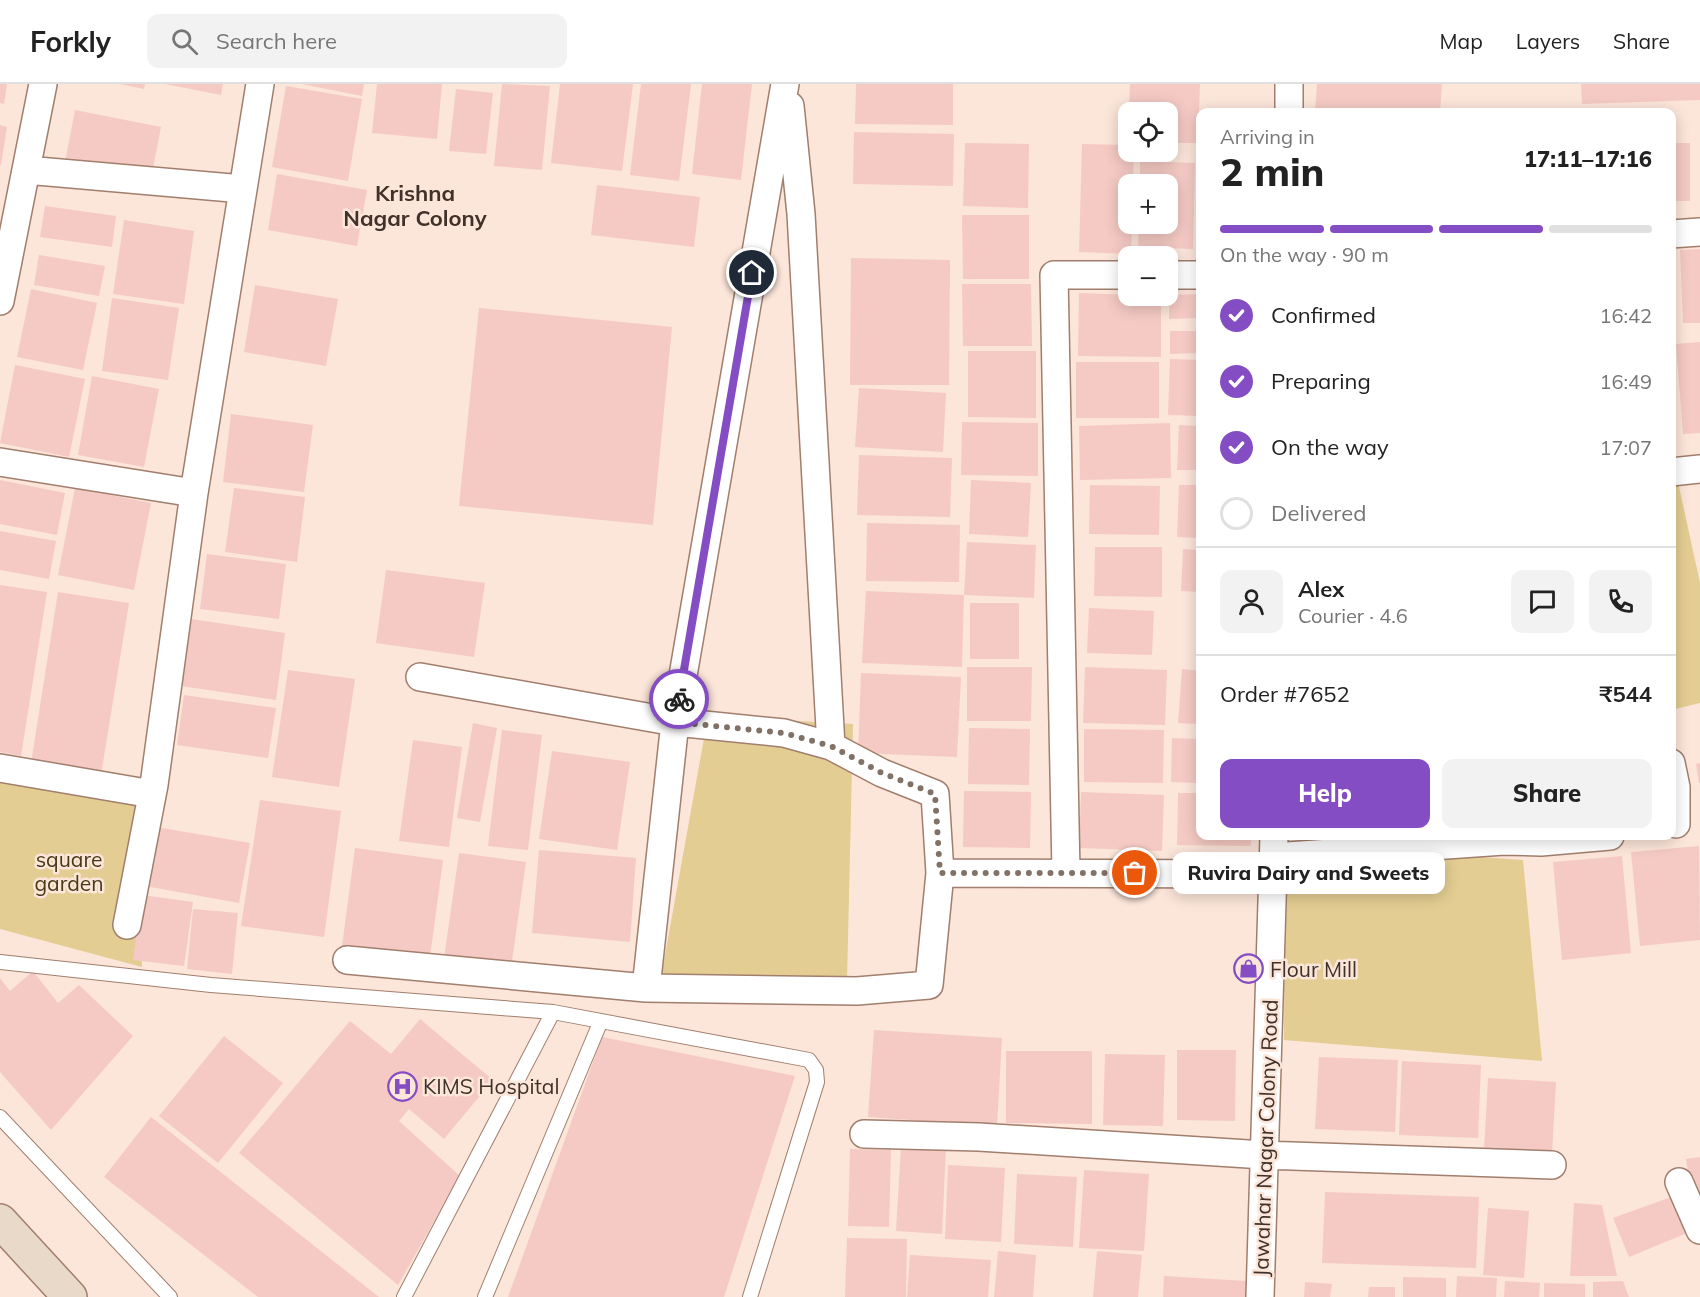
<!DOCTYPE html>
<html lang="en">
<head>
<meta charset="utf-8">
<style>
  body { margin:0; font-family:Mulish,sans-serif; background:#f2f2f2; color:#222; height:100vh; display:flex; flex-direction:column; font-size:22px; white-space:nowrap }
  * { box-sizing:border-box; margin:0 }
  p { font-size:20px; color:#767676 }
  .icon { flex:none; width:33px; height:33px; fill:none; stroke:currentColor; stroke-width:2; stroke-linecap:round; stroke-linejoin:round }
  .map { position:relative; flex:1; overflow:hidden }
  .sheet { position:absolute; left:1196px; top:24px; width:480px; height:732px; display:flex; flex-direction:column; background:#fff; border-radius:12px; box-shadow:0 3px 15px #0003 }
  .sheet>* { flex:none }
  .tools { position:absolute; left:1118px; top:18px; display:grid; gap:12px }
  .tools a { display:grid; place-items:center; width:60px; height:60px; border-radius:12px; background:#fff; box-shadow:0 3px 15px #0003; font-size:30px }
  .pin { position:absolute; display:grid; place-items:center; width:51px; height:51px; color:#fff; margin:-26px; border:3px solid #fff; border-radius:50%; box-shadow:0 2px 6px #0007 }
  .courier { position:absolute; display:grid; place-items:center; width:60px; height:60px; margin:-30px; border:4px solid #854dc4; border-radius:50%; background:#fff; color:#222; box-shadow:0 2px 8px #0007 }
  .bubble { position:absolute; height:42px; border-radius:12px; background:#fff; box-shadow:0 3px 15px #0003; font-size:20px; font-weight:800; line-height:42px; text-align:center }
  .headline em { font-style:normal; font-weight:800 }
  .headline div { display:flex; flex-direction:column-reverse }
  .headline { display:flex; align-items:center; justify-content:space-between; height:102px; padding:0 24px }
  h1 { font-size:39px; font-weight:800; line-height:45px }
  .bar { display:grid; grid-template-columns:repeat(4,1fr); gap:9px 6px; align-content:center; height:72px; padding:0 24px }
  .bar i { height:8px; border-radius:4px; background:#e0e0e0 }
  .bar .selected { background:#854dc4 }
  .bar p { grid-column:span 4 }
  .line { display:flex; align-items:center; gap:15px; padding:0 24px; border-top:2px solid #e0e0e0 }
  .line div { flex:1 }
  .round { display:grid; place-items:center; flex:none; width:63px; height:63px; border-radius:12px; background:#f2f2f2 }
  ol { padding:0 24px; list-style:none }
  li { display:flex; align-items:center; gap:18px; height:66px }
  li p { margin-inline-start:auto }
  li .icon { padding:6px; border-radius:50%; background:#854dc4; color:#fff; stroke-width:4 }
  li:last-child { color:#767676 }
  li i { width:33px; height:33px; border:3px solid #e0e0e0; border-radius:50% }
  .cta { display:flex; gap:12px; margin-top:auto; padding:12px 24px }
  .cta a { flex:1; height:69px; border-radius:12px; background:#854dc4; color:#fff; font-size:24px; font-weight:800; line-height:69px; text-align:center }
  .cta a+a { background:#f2f2f2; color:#222 }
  header { display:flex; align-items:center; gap:36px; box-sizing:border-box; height:84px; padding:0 30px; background:#fff; border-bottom:2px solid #e0e0e0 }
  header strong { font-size:28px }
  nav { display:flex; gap:33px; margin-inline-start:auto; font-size:21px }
  .search { width:420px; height:54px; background:#f2f2f2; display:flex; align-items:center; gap:15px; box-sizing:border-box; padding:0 21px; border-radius:12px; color:#767676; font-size:22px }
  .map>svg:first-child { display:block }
</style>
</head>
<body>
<header>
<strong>Forkly</strong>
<div class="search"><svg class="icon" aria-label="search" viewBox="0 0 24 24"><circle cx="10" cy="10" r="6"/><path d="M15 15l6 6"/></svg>Search here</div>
<nav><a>Map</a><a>Layers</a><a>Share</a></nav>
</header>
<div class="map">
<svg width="1700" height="1213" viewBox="0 0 1700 1213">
  <rect width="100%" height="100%" fill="#fce5d9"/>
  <path fill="#e3cd92" d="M1673 375 1700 499V619L1671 626V376Z
    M708 632 853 640 847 897 660 899Z
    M0 678 142 702 136 729 142 883 0 845Z
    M1285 759 1523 776 1542 977 1284 956Z"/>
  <path fill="#f5cac4" d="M0 0H7L4 20 0 19Z
    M120 0H145L144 5Z
    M165 0H223L221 11Z
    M302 0H364L362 12Z
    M377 0H442L437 55 372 49Z
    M502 0 550 2 542 86 494 82Z
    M560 0H633L622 87 551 79Z
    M641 0H691L679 97 630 91Z
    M702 0H752L741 96 692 90Z
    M856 0H953V41L855 40Z
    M1130 0H1200L1198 59H1167V28H1129Z
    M1317 0H1442L1440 28H1315Z
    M1581 0H1700V16L1582 20Z
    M286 2 362 15 348 97 272 83Z
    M456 5 493 9 486 70 449 67Z
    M75 26 161 43 151 95 65 78Z
    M0 41 7 43 1 81H0Z
    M854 48 954 50 953 102 853 100Z
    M965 59 1029 60 1028 124 963 122Z
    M1671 59H1690V117H1671Z
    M1082 60 1128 61V68H1134L1133 100H1128V140H1132L1131 170 1079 168Z
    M1140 77 1195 79 1193 165 1138 163 1139 140H1167V100H1140Z
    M277 90 367 106 357 162 268 146Z
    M597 101 700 113 694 163 591 151Z
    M45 122 116 132 112 163 40 153Z
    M962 131H1029V195H963Z
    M124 136 194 147 184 220 113 210Z
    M1700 165V239H1683L1680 166Z
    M39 171 105 182 99 212 34 201Z
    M851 174 950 176 949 301H850Z
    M962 200H1031L1032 262H963Z
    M255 201 338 215 326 282 244 268Z
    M31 205 97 219 83 286 17 273Z
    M1079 209 1161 212V273L1078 272Z
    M1200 210V234L1169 235V211Z
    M112 214 179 224 168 296 102 287Z
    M479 224 672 243 653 441 459 422Z
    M1170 247H1200V269L1170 270Z
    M1700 258V349L1683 350 1676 260Z
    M968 267H1036V334L968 333Z
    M1170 275 1200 276V332L1168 331Z
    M1076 278H1159V334H1076Z
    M15 281 85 295 69 373 0 359Z
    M92 292 159 305 144 383 78 371Z
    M859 304 946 309 943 368 855 363Z
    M231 330 313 341 304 408 223 398Z
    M962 338 1038 339V392L961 391Z
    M1170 339 1171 394 1080 396 1079 342Z
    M1179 341 1200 342V386H1177Z
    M859 371 952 374 950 433 857 431Z
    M0 396 65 409 57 451 0 440Z
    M971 396 1031 399 1028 453 969 450Z
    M1090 401 1160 402 1159 451 1089 450Z
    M1179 401H1200V454L1177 453Z
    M75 404 151 419 134 506 58 491Z
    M234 404 305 413 297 478 225 468Z
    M867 439 960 441 959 498 866 497Z
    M0 447 56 457 49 495 0 486Z
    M967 458 1036 461 1034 514 964 511Z
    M1095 463H1162V513L1094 512Z
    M1183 465 1200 466V508L1181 507Z
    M207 470 286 480 279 535 200 525Z
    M386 486 485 499 474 573 376 559Z
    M0 501 47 508 21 672 0 668Z
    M866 507 964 511 962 583 862 579Z
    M58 508 129 519 101 691 31 679Z
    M970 519H1019V575H970Z
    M1089 524 1154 527 1152 571 1087 569Z
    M192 535 285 549 276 616 181 602Z
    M967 583H1032L1031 637H967Z
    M1085 583 1167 586 1165 641 1083 639Z
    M1182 585 1200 587V640L1178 639Z
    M288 586 355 595 339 703 272 693Z
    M861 589 961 593 957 673 858 669Z
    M184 611 276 624 268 674 177 661Z
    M473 639 497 644 480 738 457 734Z
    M969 644 1030 645 1029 701 968 700Z
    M1084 645 1164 646 1163 699 1084 698Z
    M502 646 542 651 528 766 488 762Z
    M1172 654 1200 655V699L1171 698Z
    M413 656 462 663 449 763 399 757Z
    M552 667 630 678 617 766 539 755Z
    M1700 679V699H1699L1696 680Z
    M964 707 1031 708 1030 764 963 763Z
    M1081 708 1164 711 1162 767 1079 764Z
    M1178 709H1200V752H1251V762L1177 761Z
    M260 716 341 727 324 853 241 842Z
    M156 743 250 759 239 819 145 802Z
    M1699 762 1700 856 1640 862 1631 768Z
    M355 764 443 776 430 873 342 862Z
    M539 766 636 774 630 858 532 849Z
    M459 769 526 778 510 891 443 881Z
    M1622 772 1631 869 1562 876 1553 778Z
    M142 811 193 818 184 882 133 876Z
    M193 825 238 829 232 890 187 885Z
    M33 887 58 919 79 901 133 952 51 1046 0 988V894L10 907Z
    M420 935 493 996 444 1055 409 1025 399 1037 460 1092 398 1201 239 1069 350 937 391 970Z
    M874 946 1002 954 997 1042 868 1033Z
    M224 952 283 999 218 1079 159 1032Z
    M602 953 795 992 724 1213H508Z
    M1177 966H1236L1235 1037 1177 1036Z
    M1006 967H1092V1040L1006 1039Z
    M1105 970 1165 971 1163 1042 1103 1041Z
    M1319 973 1398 976 1395 1048 1315 1045Z
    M1402 977 1481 981 1478 1054 1399 1051Z
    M1488 994 1556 998 1552 1070 1484 1066Z
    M151 1033 379 1213H258L104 1093Z
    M901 1063 946 1065 942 1150 896 1147Z
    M850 1065 891 1066 889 1143 848 1142Z
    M1700 1073V1132L1696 1133 1686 1075Z
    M948 1081 1005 1084 1001 1158 945 1155Z
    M1084 1086 1149 1090 1144 1167 1079 1164Z
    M1017 1090 1077 1093 1073 1163 1014 1160Z
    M1325 1108 1479 1113 1476 1184 1322 1179Z
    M1674 1112 1692 1147 1629 1173 1613 1134Z
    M1574 1119 1602 1121 1617 1192H1570Z
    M1488 1124 1529 1127 1524 1194 1483 1191Z
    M847 1154 907 1155 906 1213H845Z
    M998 1167 1036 1171 1033 1213H994Z
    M1097 1167 1142 1171 1138 1213H1093Z
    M910 1171 991 1176 988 1213H907Z
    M1164 1192 1246 1197 1245 1213H1163Z
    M1457 1192 1497 1194 1496 1213H1456Z
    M1403 1193 1446 1194V1213H1403Z
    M1505 1197 1540 1199 1539 1213H1504Z
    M1623 1197 1629 1213H1593V1198Z
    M1305 1198 1332 1200 1330 1213H1304Z
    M1544 1199 1585 1200V1213H1544Z
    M1369 1203H1395V1213H1368Z"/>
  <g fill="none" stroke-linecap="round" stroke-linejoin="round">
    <defs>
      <path id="lane" d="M0 878 211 901 553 928 809 976 816 986 817 998 750 1213
        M0 1033 170 1213
        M404 1213 553 928
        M485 1213 600 939"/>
      <path id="street" d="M1289 0V28
        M790 22 801 130 831 662
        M26 86 243 105
        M1671 150 1700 148
        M1167 191H1200
        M0 217 43 0
        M0 378 194 409
        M1671 388 1700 385
        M1671 679 1676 703V740
        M0 684 152 710
        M1273 773 1504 757 1541 758 1610 752
        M1066 788 1054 191H1128
        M940 789 1273 790
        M127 841 154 701 194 409 260 0
        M347 876 646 904 857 907 929 901 940 789 935 710 882 689 831 662 784 649 675 638 420 593
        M646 904 675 638 785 0
        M864 1050 979 1053 1264 1071 1552 1081
        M1679 1098 1700 1146
        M1260 1213 1274 752"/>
      <path id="secondary" d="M0 1137 70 1213"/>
    </defs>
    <use href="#lane" stroke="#a17e6d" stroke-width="16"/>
    <use href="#street" stroke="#a17e6d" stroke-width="30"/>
    <use href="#secondary" stroke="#a17e6d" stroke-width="36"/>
    <use href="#lane" stroke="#fff" stroke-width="14"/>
    <use href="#street" stroke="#fff" stroke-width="27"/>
    <use href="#secondary" stroke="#e8d9c8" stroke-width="33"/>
  </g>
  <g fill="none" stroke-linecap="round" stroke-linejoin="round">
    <path stroke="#827167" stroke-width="6" stroke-dasharray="0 10.8" d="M679 615 675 638 784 649 831 662 882 689 935 710 940 789H1135"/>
    <path stroke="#854dc4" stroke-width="8" d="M679 615 752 189"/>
  </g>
  <defs>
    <symbol id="shop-ring" viewBox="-11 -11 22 22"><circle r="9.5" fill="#fce5d9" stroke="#854dc4" stroke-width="1.5"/><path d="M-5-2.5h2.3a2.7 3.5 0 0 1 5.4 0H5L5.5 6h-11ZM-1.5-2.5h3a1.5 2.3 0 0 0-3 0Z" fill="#854dc4"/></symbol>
    <symbol id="hospital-ring" viewBox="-11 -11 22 22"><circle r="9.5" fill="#fce5d9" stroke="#854dc4" stroke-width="1.5"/><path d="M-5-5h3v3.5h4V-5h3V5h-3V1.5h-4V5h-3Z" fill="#854dc4"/></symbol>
  </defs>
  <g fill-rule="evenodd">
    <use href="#shop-ring" x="1232" y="868" width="33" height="33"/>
    <use href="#hospital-ring" x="386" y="986" width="33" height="33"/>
  </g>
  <g text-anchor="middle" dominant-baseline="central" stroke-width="5" stroke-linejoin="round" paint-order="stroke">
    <g font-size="21" fill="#473a16" stroke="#fce5d9">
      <text x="69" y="775">square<tspan x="69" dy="24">garden</tspan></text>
    </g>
    <g font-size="21" fill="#40322a" stroke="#fce5d9" text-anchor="start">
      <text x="1270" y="885">Flour Mill</text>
      <text x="423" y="1002">KIMS Hospital</text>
    </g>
    <g font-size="21" fill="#40322a" stroke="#fce5d9">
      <text transform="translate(1265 1054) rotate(-88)">Jawahar Nagar Colony Road</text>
    </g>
    <g font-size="22" font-weight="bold" fill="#40322a" stroke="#fce5d9">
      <text x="415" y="109">Krishna<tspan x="415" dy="25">Nagar Colony</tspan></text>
    </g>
  </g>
</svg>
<div class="tools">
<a><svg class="icon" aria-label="locate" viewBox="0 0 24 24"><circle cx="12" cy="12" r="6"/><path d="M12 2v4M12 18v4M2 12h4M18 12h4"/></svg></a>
<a>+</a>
<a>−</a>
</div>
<div class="pin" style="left:1135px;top:789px;background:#ea580c"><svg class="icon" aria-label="bag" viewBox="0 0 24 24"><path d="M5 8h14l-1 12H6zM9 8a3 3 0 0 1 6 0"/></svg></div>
<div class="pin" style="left:752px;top:189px;background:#1f2937"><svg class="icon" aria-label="home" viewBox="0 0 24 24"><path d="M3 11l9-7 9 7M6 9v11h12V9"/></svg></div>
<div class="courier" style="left:679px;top:615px"><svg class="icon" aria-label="bike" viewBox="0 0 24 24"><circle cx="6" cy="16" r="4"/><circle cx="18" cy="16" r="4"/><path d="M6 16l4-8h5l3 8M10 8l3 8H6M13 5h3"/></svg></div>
<div class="bubble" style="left:1172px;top:768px;width:273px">Ruvira Dairy and Sweets</div>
<section class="sheet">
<div class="headline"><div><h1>2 min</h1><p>Arriving in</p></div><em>17:11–17:16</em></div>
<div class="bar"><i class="selected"></i><i class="selected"></i><i class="selected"></i><i></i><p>On the way · 90 m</p></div>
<ol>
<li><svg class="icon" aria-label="check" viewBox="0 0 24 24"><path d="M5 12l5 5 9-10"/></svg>Confirmed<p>16:42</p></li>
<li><svg class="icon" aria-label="check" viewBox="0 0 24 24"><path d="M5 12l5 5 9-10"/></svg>Preparing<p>16:49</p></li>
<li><svg class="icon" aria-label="check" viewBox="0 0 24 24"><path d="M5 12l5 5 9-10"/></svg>On the way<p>17:07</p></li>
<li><i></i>Delivered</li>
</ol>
<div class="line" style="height:108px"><a class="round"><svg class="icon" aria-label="person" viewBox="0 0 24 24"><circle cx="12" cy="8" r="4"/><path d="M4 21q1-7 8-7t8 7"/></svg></a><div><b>Alex</b><p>Courier · 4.6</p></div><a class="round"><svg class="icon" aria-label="chat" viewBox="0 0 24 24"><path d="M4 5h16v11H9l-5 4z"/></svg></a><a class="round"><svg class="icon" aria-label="phone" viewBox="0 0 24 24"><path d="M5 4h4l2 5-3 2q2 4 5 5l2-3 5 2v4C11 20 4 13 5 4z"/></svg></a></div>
<div class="line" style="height:78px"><div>Order #7652</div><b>₹544</b></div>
<div class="cta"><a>Help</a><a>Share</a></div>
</section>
</div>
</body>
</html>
